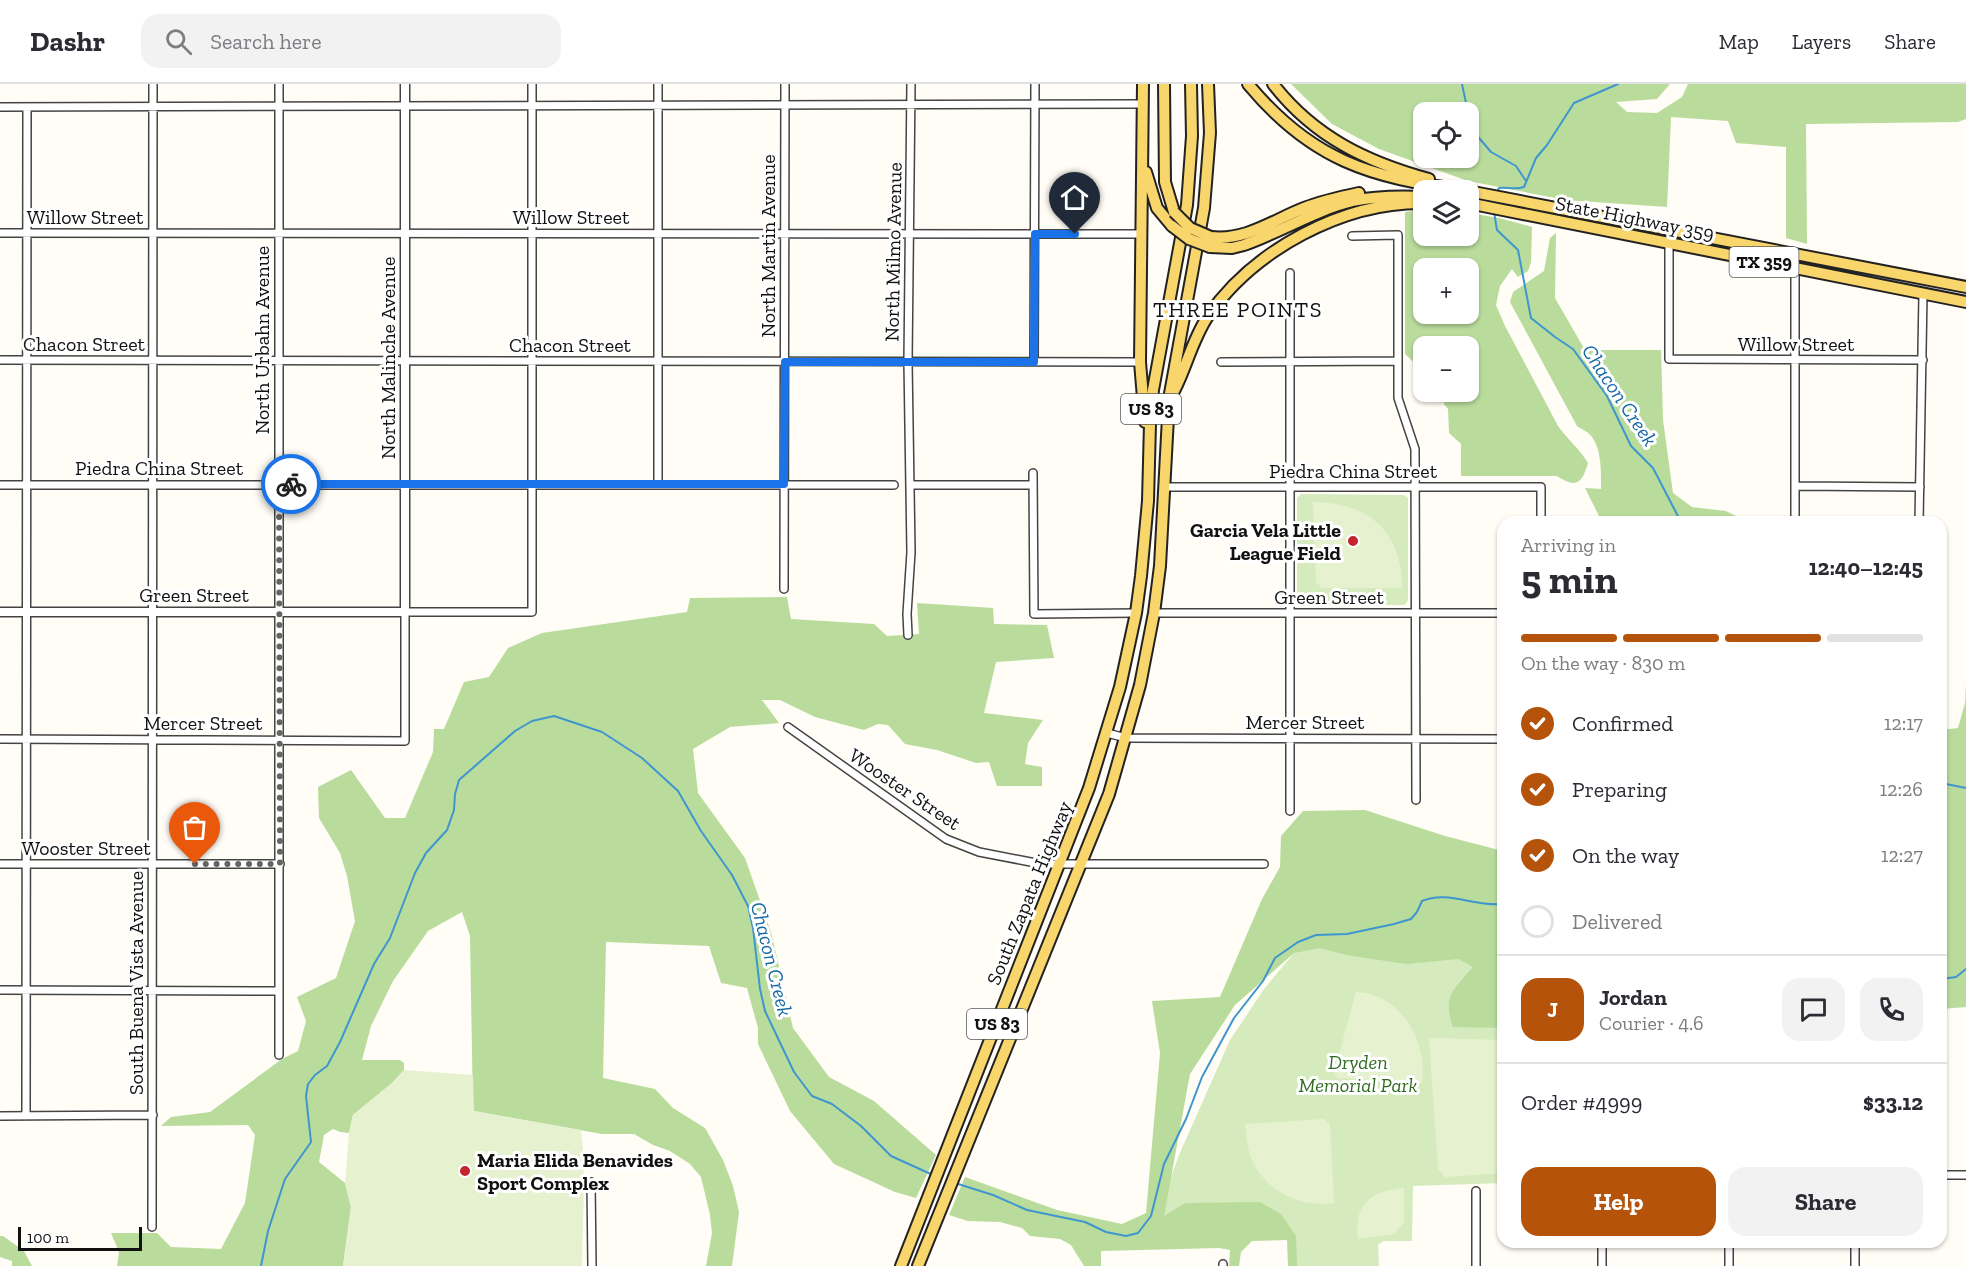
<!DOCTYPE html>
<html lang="en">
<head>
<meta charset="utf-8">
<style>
  body { margin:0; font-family:"Zilla Slab",serif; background:#f2f2f3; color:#2b2b33; height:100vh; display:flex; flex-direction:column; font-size:22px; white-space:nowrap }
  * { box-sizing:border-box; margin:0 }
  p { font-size:20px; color:#7c7c81 }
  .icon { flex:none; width:33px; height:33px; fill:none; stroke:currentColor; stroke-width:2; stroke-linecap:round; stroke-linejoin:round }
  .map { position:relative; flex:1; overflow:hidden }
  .drawer { position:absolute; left:1497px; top:432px; width:450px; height:732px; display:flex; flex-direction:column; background:#fff; border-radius:18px; box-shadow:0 2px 4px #0004 }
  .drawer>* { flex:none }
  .tools { position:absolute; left:1413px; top:18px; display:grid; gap:12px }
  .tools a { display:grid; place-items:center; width:66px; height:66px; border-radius:12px; background:#fff; box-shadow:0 2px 4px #0004; font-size:30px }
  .scale { position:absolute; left:18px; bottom:15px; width:124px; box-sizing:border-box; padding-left:6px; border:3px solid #111; border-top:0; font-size:16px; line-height:21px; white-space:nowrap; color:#111; -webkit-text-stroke:4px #fff; paint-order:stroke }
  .pin { position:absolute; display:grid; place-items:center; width:51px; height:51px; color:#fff; margin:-62px -26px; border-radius:50% 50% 50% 0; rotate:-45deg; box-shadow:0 0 6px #0007 }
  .pin .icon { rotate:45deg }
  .courier { position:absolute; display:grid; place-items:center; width:60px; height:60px; margin:-30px; border:4px solid #1a73e8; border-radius:50%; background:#fff; color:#222; box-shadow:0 2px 8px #0007 }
  .head em { font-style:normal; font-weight:700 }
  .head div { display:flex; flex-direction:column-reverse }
  .head { display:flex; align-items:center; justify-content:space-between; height:102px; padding:0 24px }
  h1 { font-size:39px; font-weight:700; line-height:45px }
  .bar { display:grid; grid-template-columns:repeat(4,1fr); gap:9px 6px; align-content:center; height:72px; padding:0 24px }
  .bar i { height:8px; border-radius:4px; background:#e1e1e2 }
  .bar .current { background:#b45309 }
  .bar p { grid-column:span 4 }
  .line { display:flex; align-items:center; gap:15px; padding:0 24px; border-top:2px solid #e1e1e2 }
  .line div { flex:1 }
  .round { display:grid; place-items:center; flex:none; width:63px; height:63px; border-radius:18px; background:#f2f2f3 }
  ol { padding:0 24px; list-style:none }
  li { display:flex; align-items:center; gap:18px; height:66px }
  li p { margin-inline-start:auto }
  li .icon { padding:6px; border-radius:50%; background:#b45309; color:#fff; stroke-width:4 }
  li:last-child { color:#7c7c81 }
  li i { width:33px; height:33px; border:3px solid #e1e1e2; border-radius:50% }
  .button { display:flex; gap:12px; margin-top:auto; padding:12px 24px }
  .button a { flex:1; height:69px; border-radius:18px; background:#b45309; color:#fff; font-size:24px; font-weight:700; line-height:69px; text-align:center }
  .button a+a { background:#f2f2f3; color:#2b2b33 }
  header { display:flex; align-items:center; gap:36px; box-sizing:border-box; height:84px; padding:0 30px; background:#fff; border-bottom:2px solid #e1e1e2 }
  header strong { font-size:28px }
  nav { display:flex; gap:33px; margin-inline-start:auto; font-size:21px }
  .search { width:420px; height:54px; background:#f2f2f3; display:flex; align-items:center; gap:15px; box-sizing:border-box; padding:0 21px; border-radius:18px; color:#7c7c81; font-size:22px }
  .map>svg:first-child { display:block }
</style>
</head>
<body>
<header>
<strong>Dashr</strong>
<div class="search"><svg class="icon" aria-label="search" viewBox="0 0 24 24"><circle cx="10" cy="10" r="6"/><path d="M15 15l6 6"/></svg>Search here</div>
<nav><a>Map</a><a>Layers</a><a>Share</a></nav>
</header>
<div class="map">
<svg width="1966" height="1182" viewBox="0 0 1966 1182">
  <rect width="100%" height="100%" fill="#fffdf5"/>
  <path fill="#d5ebbd" d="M1301 410 1404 411 1408 414V516L1405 521H1300L1297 518V414Z
    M1316 857 1503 859V1099L1413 1102 1412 1157H1384L1378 1161 1379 1182H1291L1295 1156H1148L1179 1071 1230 956 1264 905 1294 869Z"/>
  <path fill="#b9dc9c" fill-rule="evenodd" d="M1291 0H1670L1657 15 1616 18 1627 28 1657 29 1682 13 1688 0H1966V35L1958 38 1806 40 1807 160 1786 154V63L1736 59 1728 37 1671 33 1667 123 1565 116 1468 97 1379 65 1332 40ZM1424 28H1468V74H1424Z
    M1423 126 1424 152H1468L1469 129 1499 134 1532 143 1531 178 1528 187 1518 193 1512 185 1500 202 1496 221 1505 242 1558 342C1567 355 1580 365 1588 379 1582 399 1577 405 1557 392H1461V360L1449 349 1448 325 1444 320V308H1468V262H1424L1423 287 1405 270V128ZM1424 184H1468V230H1424Z
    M1556 149 1555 214 1585 266H1661L1663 336 1673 409 1692 423 1726 427 1748 438H1602L1585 404 1601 405C1601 390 1602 366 1592 353 1589 348 1581 345 1577 342L1510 218 1513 208 1544 187 1550 154Z
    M787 513 791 535 874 540 887 552 919 550 917 519 993 524 994 540 1047 541 1054 574 996 578 984 629 1043 636 1028 659 1025 680 1042 683V702H997L989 678 976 679 937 666 905 660 888 641 878 640 864 646 815 633 780 616H762L779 639 730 643 693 665 698 709 745 774 771 848 793 944 829 993 874 1017 936 1071 916 1114 895 1108 834 1080 790 1027 758 960V944L747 904 721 899 709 862 606 858 603 994 655 1005 673 1024 705 1044 723 1076 733 1102 739 1128 732 1182H706L712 1149 710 1131 701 1093 690 1080 670 1067 653 1061 634 1050H602L473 1027 470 852 462 828 428 847 393 897 371 942 362 976H400L404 979V986L392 999 353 1031 349 1049 340 1048 333 1045 324 1051 319 1078 345 1099 351 1123 343 1182H117L119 1168 111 1149H157L171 1163 221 1165 245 1119 255 1051 248 1041 161 1042 171 1033 210 1028 282 975 298 967 306 937 297 913 336 894 355 837 347 792 340 769 319 734 318 703 351 686 385 734H405L433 668 434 645H444L464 598 489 593 508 564 542 549 687 528 690 514Z
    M1966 600V923L1941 925V646L1958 644 1965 619Z
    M1365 726 1445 752 1503 767V944L1453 943C1442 912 1454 905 1473 883L1458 875 1406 880 1346 871 1320 864 1294 869 1235 921 1190 990 1164 1132 1185 1119 1260 1118 1281 1130 1296 1152 1297 1182H1288L1287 1156 1252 1157 1241 1168 1239 1182H1229L1230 1166 1219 1164 1101 1167V1182H1084L1071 1161 1060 1155 1030 1152 1022 1144 1000 1138 968 1137 949 1131 965 1093 1057 1126 1122 1140 1146 1129 1160 969 1152 917 1220 913 1262 815 1280 783 1281 752 1303 727Z
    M0 1152H3L24 1167 32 1182H12V1177L0 1173Z"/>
  <path fill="#e6f2cf" d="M1313 418C1369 419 1402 447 1402 504H1322L1316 498Z
    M1356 908C1402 910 1428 958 1422 999L1338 994 1334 988Z
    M1429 954 1503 956V1089L1445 1093 1438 1085Z
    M404 986 473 991 474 1027 581 1046C587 1092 582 1136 582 1182H343L351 1123 345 1099 349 1049 353 1031 392 999Z
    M1324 1035 1330 1040 1334 1119C1297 1124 1261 1105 1249 1068 1247 1059 1246 1049 1245 1040Z
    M1404 1104V1139L1394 1150 1358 1155C1354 1119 1371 1107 1404 1104Z"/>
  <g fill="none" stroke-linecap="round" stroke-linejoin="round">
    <path stroke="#3f96cf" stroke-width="2" d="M1462 0 1468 28
      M1468 29 1474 48 1491 68 1516 82 1526 97
      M1497 108 1499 104C1507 103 1516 106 1524 103L1536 74 1547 61 1574 19 1618 0
      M1494 128 1497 146 1518 166 1531 234 1555 253 1573 265 1607 312 1631 362 1653 384 1681 438
      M1941 699 1966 704
      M1941 895 1956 893 1966 885
      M955 1099 993 1111 1027 1126 1085 1138 1106 1148 1126 1152 1138 1149 1151 1132 1164 1080 1186 1035 1202 993 1234 934 1263 897 1275 874 1298 858 1316 851 1347 850 1394 840 1411 835 1417 828 1422 817C1448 806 1474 823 1503 820
      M261 1182 268 1147 285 1095 311 1058 306 1012 308 1000 315 991 327 982 340 958 374 880 390 854 415 789 426 769 447 746 454 726 455 710 459 696 515 647 532 637 554 632 602 648 642 674 678 707 701 747 732 791 748 822 753 844 760 905 765 927 794 988 812 1012 832 1020 861 1042 891 1072 933 1091"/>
    <defs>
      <path id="minor" d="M658 0V400
        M0 23 1142 20
        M0 149 1142 150
        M1352 152 1398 151V314L1415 365 1416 716
        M1669 158V275L1923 276
        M1290 189V727
        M0 276 1140 278
        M1034 278 1035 0
        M1221 278 1397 277
        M1033 389 1034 530 1136 529
        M0 401H894
        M911 401H1033
        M1795 402 1920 403
        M1165 403H1541V438
        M1795 438V184
        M1919 438 1923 210
        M784 505 785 0
        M1154 529H1503
        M908 551 907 530 911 468 908 278 911 0
        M788 643 946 755 979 768 1041 780H1264
        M1107 649 1126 654 1503 655
        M0 655 405 657V528H532V0
        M0 780H280
        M0 906 279 907
        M279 971V0
        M0 1032 153 1031
        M26 1032 27 23
        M1941 1091H1966
        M591 1098 592 1182
        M1476 1107V1182
        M152 1143 153 0
        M1602 1158V1182
        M1855 1158V1182
        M1223 1180V1182
        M1729 1182V1158"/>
      <path id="tertiary" d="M0 528H405V0"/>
      <path id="primary" d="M1143 0 1140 278 1145 338
        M1164 0 1165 98 1174 128
        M1248 0C1311 76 1370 94 1465 106
        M1273 0C1314 53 1367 78 1429 95
        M1146 88 1157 124 1172 142
        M1468 107 1966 203
        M1468 119 1966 218
        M1211 153C1246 157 1273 136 1304 124 1322 117 1340 113 1359 109
        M1210 163 1232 164 1244 161C1281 148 1315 126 1353 117 1376 112 1400 112 1424 113
        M1174 307C1187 282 1192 256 1208 232 1254 166 1342 118 1424 119
        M901 1182 1089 704 1120 603 1136 529 1141 492 1148 417 1150 340 1153 306 1187 121 1192 52 1191 0
        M918 1182 1109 710 1140 601 1154 529 1160 482 1169 315 1204 124 1210 49 1208 0"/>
    </defs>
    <use href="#minor" stroke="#444" stroke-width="10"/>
    <use href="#tertiary" stroke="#444" stroke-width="11"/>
    <use href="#primary" stroke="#222" stroke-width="14"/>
    <use href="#minor" stroke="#fff" stroke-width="7"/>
    <use href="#tertiary" stroke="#fff" stroke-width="8"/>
    <use href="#primary" stroke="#f9d66b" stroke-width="10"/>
    <defs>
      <path id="primary-bridge" d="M1174 128 1190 144 1211 153
        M1172 142 1189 155 1210 163"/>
    </defs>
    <use href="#primary-bridge" stroke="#222" stroke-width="14" stroke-linecap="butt"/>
    <use href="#primary-bridge" stroke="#f9d66b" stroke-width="10"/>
  </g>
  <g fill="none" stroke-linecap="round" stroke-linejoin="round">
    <path stroke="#646461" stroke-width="6" stroke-dasharray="0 10.8" d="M195 780H280L279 400H291"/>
    <path stroke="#1a73e8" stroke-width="8" d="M291 400H784L785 278H1034L1035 150H1075"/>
  </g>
  <g fill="#c4262e" stroke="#fff" stroke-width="2">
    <circle cx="1353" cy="457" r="6"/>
    <circle cx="465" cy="1087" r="6"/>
  </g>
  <g text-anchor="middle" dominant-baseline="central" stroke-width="6" stroke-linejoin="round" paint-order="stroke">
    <g fill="#fff" stroke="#585858" stroke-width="1.5">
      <rect x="1729.5" y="163" width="69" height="30" rx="4.5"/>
      <rect x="1121" y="310" width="60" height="30" rx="4.5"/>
      <rect x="967" y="925" width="60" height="30" rx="4.5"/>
    </g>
    <g font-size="18" font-weight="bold" fill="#111">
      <text x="1764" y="178">TX 359</text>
      <text x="1151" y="325">US 83</text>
      <text x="997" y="940">US 83</text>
    </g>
    <g font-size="20" fill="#111" stroke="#fff">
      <text x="85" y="133">Willow Street</text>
      <text x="571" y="133">Willow Street</text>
      <text transform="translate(1635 134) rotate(11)">State Highway 359</text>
      <text transform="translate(768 162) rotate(-90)">North Martin Avenue</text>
      <text transform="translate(893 168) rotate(-89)">North Milmo Avenue</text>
      <text transform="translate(262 256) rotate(-90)">North Urbahn Avenue</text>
      <text x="84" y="260">Chacon Street</text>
      <text x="1796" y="260">Willow Street</text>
      <text x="570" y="261">Chacon Street</text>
      <text transform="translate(388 274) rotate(-90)">North Malinche Avenue</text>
      <text x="159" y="384">Piedra China Street</text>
      <text x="1353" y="387">Piedra China Street</text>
      <text x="194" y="511">Green Street</text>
      <text x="1329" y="513">Green Street</text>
      <text x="1305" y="638">Mercer Street</text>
      <text x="203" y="639">Mercer Street</text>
      <text transform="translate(905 705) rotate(34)">Wooster Street</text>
      <text x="86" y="764">Wooster Street</text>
      <text transform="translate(1029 809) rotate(-68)">South Zapata Highway</text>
      <text transform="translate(136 899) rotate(-90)">South Buena Vista Avenue</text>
    </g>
    <g font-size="20" font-weight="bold" fill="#111" stroke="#fff" text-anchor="end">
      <text x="1341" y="446">Garcia Vela Little<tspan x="1341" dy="23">League Field</tspan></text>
      <text x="477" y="1076" text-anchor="start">Maria Elida Benavides<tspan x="477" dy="23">Sport Complex</tspan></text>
    </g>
    <g font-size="20" font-style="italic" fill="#2f6b1f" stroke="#fff">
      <text x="1358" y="978">Dryden<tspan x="1358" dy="23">Memorial Park</tspan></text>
    </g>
    <g font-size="21" font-style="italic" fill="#1768a6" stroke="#fff">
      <text transform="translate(1620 311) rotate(56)">Chacon Creek</text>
      <text transform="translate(772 875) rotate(76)">Chacon Creek</text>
    </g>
    <g font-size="22" letter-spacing="1.5" fill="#111" stroke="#fff">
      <text x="1238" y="225">THREE POINTS</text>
    </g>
  </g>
</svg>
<div class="tools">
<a><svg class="icon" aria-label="locate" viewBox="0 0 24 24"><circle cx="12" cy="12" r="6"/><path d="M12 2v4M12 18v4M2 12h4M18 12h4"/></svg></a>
<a><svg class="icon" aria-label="layers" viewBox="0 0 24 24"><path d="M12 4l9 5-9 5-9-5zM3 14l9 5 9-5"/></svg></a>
<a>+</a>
<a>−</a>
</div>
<div class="scale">100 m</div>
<div class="pin" style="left:195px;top:780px;background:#ea580c"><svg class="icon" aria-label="bag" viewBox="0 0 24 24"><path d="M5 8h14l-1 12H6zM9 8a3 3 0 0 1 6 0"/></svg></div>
<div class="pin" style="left:1075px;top:150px;background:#1f2937"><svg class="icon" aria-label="home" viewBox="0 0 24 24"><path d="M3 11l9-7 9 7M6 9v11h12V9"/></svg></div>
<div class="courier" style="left:291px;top:400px"><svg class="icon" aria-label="bike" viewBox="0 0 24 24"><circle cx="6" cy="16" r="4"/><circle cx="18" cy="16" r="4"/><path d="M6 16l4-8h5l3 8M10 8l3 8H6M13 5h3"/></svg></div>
<section class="drawer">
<div class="head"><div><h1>5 min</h1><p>Arriving in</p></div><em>12:40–12:45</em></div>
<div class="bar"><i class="current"></i><i class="current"></i><i class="current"></i><i></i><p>On the way · 830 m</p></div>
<ol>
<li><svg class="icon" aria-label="check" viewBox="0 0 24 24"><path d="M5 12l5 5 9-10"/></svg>Confirmed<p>12:17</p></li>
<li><svg class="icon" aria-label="check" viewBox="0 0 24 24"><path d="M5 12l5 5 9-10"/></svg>Preparing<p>12:26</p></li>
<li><svg class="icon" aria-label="check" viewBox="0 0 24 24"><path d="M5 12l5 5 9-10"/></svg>On the way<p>12:27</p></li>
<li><i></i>Delivered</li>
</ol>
<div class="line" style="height:108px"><b class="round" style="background:#b45309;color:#fff">J</b><div><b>Jordan</b><p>Courier · 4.6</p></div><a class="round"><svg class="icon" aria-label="chat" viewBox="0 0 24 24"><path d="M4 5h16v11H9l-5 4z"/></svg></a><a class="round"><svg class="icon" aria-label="phone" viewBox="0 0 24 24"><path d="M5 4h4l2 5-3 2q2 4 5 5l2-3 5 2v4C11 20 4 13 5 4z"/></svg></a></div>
<div class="line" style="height:78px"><div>Order #4999</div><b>$33.12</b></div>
<div class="button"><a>Help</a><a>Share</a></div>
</section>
</div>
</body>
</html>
